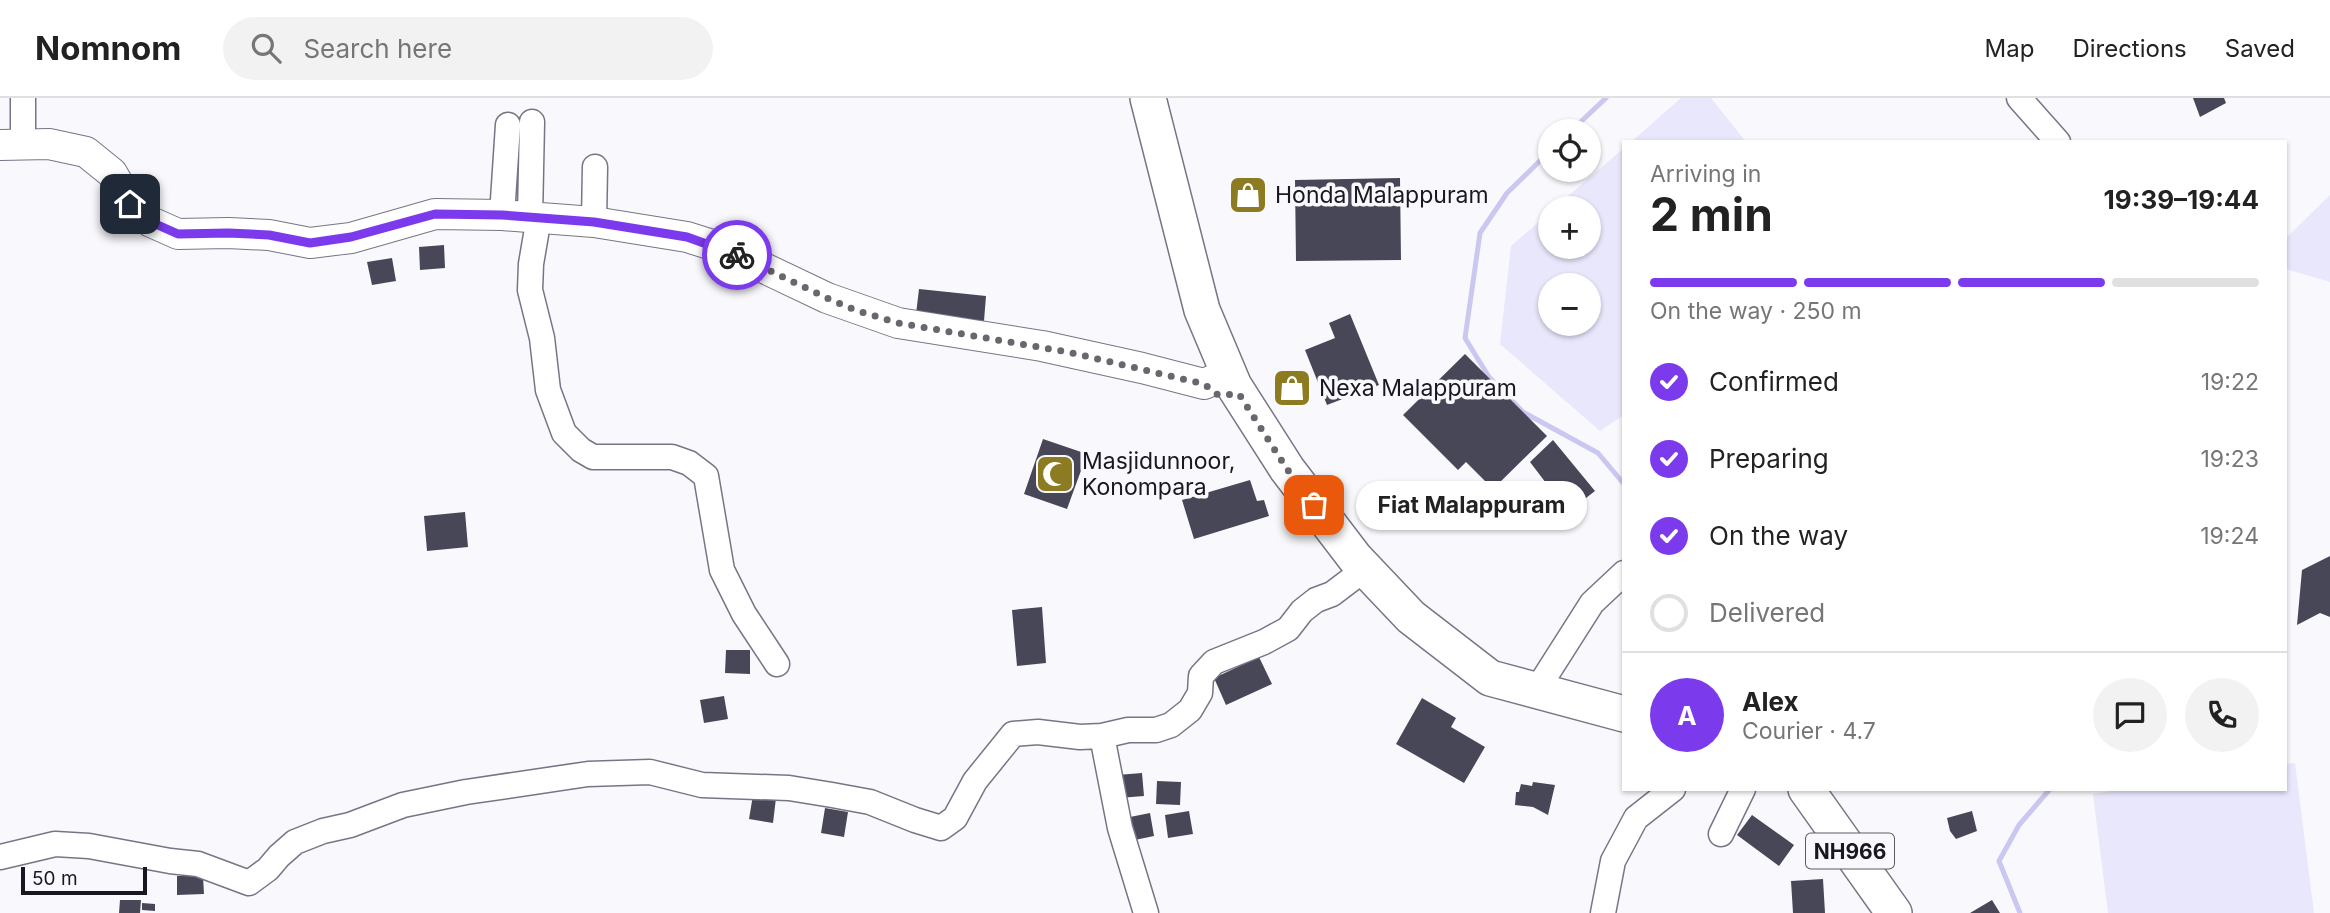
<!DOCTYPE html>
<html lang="en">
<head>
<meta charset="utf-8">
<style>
  body { margin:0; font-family:Inter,sans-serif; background:#f2f2f2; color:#222; height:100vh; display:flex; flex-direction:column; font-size:26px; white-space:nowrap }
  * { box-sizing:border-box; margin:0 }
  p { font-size:23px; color:#767676 }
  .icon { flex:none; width:38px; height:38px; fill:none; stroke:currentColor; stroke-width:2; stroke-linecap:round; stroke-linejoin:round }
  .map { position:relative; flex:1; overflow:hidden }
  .drawer { position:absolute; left:1622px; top:42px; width:665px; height:651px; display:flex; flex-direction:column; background:#fff; border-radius:0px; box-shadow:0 2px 5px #0004 }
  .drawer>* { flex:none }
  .controls { position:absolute; left:1538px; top:21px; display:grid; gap:14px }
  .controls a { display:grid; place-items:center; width:63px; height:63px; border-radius:50%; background:#fff; box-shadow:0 2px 5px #0004; font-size:35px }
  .scale { position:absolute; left:21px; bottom:18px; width:126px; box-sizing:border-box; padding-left:7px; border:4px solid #191820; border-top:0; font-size:19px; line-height:24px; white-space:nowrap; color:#191820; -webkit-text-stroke:5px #f9f9fd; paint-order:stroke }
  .pin { position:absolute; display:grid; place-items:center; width:60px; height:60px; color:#fff; margin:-30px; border-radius:14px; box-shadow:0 4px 10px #0006 }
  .courier { position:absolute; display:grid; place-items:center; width:70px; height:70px; margin:-35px; border:5px solid #7c3aed; border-radius:50%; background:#fff; color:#222; box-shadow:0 2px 9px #0007 }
  .bubble { position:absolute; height:49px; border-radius:24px; background:#fff; box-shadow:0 2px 5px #0004; font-size:23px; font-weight:700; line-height:49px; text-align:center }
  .summary em { font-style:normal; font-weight:700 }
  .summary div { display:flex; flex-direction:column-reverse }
  .summary { display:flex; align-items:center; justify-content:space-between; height:119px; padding:0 28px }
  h1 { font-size:46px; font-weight:700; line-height:52px }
  .bar { display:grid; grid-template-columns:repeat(4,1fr); gap:10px 7px; align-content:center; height:84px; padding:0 28px }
  .bar i { height:9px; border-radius:5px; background:#e0e0e0 }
  .bar .selected { background:#7c3aed }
  .bar p { grid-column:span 4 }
  .line { display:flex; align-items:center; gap:18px; padding:0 28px; border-top:2px solid #e0e0e0 }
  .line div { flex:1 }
  .round { display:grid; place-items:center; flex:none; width:74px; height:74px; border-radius:37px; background:#f2f2f2 }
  ol { padding:0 28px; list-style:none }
  li { display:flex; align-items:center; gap:21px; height:77px }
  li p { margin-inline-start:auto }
  li .icon { padding:7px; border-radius:50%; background:#7c3aed; color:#fff; stroke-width:4 }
  li:last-child { color:#767676 }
  li i { width:38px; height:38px; border:4px solid #e0e0e0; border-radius:50% }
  header { display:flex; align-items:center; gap:42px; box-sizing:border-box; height:98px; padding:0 35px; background:#fff; border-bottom:2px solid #e0e0e0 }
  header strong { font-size:33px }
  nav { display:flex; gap:38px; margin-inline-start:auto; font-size:24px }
  .search { width:490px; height:63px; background:#f2f2f2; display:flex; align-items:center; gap:18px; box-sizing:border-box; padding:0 24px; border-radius:38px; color:#767676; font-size:26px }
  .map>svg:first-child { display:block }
</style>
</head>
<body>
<header>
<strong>Nomnom</strong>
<div class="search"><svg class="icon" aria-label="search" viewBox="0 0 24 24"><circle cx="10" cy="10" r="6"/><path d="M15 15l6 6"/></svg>Search here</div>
<nav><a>Map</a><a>Directions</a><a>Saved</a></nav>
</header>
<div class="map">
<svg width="2330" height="815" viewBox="0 0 2330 815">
  <rect width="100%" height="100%" fill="#f9f9fd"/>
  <path fill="#e8e7fc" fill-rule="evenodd" d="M1681 0H1711L1746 44H1631Z
    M1624 50V317L1600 333 1500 246 1511 148 1550 114V149H1589V110H1554ZM1550 187H1589V226H1550Z
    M2330 97V184L2286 171V140Z
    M2295 665 2314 815H2108L2093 696 2123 691H2286V666Z"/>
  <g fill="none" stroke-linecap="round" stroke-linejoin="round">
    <path stroke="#cac7f0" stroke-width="5" d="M1571 33 1606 0
      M1550 53 1507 95 1480 135 1465 240 1489 279 1523 314 1598 355 1624 386
      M2020 815 1999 763 2019 727 2050 691"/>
  </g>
  <path fill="#484758" d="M2193 0H2224L2226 5 2200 19Z
    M1400 80 1401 162 1296 163 1295 82Z
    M444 147 445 170 420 172 419 149Z
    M392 160 396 183 372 187 367 164Z
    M919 191 986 198 984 223 916 216Z
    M1350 216 1379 287 1327 307 1305 252 1335 240 1329 225Z
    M1465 256 1547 338 1493 391 1466 364 1458 372 1403 317Z
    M1043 341 1087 356 1067 411 1024 396Z
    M1553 342 1595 393 1568 414 1530 364Z
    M1250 382 1257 403 1264 402 1269 418 1194 441 1182 402Z
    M465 414 468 449 427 453 424 418Z
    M2330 458V519L2320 515 2297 527 2302 472Z
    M1042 509 1046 565 1017 568 1012 512Z
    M726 552H750V576L725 575Z
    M1259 559 1272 586 1226 607 1214 580Z
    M724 598 728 621 704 625 700 602Z
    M1422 600 1456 620 1451 629 1485 649 1464 685 1396 646Z
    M1142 675 1144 698 1119 700 1117 677Z
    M1157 683 1181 684 1180 707 1156 706Z
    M1533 684 1555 687 1548 717 1533 709 1515 707 1516 694H1519L1521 686 1532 688Z
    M753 697 776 700 773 725 749 721Z
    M825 710 848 714 844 739 821 735Z
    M1189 713 1193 736 1168 740 1165 717Z
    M1972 713 1977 733 1956 741 1950 733 1947 720Z
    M1150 715 1154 738 1130 743 1125 720Z
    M1752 717 1794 747 1779 768 1737 737Z
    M177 778H203L204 796 177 797Z
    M1823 781 1825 815H1793L1791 783Z
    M120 802H141L140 815H119Z
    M1992 802 2000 815H1970Z
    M142 805 155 806V813L142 812Z"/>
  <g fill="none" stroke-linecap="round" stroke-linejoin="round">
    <defs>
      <path id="minor" d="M23 0V47
        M2019 0 2058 44
        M502 117 508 27
        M530 119 532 24
        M539 119 531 166 530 192 542 240 548 292 564 335 581 352 593 359H672L689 365 706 378 722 472 744 516 777 566
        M594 124 595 69
        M1536 593 1592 505 1624 475
        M1102 638 1120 730 1146 815
        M1721 736 1743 691
        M0 759 55 746 89 748 170 763 198 766 249 785 268 771 279 758 295 744 323 733 350 727 403 707 466 694 588 676 650 674 702 687 789 690 832 697 870 704 915 722 941 730 955 720 975 683 1013 636 1038 634 1080 639 1102 638 1128 632H1156L1171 627 1190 612 1200 595 1201 578 1214 564 1264 544 1288 531 1302 513 1316 502 1332 496 1365 471
        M1603 815 1613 763 1636 720 1673 691"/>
      <path id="major" d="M0 47 49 46 86 54 112 75 130 106 151 124 178 136 228 135 269 137 310 145 351 140 435 116 502 117 594 124 687 139 722 150 827 200 898 225 1042 248 1142 270 1204 286 1229 275"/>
      <path id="highway" d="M1148 0 1202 212 1234 288 1287 371 1355 460 1411 519 1490 580 1624 616
        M1806 691 1894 815"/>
    </defs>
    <use href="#minor" stroke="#767588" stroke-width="27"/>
    <use href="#major" stroke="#767588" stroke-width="32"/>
    <use href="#highway" stroke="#767588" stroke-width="38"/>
    <use href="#minor" stroke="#fff" stroke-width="24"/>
    <use href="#major" stroke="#fff" stroke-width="30"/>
    <use href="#highway" stroke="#fff" stroke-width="35"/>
  </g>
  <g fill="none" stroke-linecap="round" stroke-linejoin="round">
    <path stroke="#67676d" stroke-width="7" stroke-dasharray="0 12.6" d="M737 157 827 200 855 212 898 225 1068 254 1204 286 1218 297 1239 296 1287 371 1314 407"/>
    <path stroke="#7c3aed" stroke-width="9" d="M130 106 151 124 178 136 228 135 269 137 310 145 351 139 435 116 502 117 594 124 687 139 737 157"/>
  </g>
  <defs>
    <symbol id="shop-square" viewBox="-11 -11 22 22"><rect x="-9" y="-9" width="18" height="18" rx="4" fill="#8c7b20" stroke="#f9f9fd"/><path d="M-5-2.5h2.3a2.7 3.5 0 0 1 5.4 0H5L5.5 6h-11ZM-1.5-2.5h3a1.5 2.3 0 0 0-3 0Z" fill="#fff"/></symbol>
    <symbol id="mosque-square" viewBox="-11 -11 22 22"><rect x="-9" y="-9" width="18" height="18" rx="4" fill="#8c7b20" stroke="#f9f9fd"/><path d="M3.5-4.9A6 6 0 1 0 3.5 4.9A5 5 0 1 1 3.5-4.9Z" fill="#fff"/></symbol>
  </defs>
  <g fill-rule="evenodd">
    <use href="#shop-square" x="1226" y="75" width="44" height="44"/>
    <use href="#shop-square" x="1270" y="268" width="44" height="44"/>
    <use href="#mosque-square" x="1033" y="354" width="44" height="44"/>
  </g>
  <g text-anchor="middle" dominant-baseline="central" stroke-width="7" stroke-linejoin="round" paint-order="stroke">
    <rect fill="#f9f9fd" stroke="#5c5c62" stroke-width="2" x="1806" y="735.5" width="88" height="35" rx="5"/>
    <g font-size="21" font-weight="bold" fill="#191820">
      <text x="1850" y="753">NH966</text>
    </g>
    <g font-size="23" fill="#191820" stroke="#f9f9fd" text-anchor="start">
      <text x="1275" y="97">Honda Malappuram</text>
      <text x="1319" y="290">Nexa Malappuram</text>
      <text x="1082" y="363">Masjidunnoor,<tspan x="1082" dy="26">Konompara</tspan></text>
    </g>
  </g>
</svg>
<div class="controls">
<a><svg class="icon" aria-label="locate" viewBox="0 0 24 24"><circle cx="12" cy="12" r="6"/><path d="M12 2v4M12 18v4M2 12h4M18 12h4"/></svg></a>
<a>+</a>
<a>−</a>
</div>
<div class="scale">50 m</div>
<div class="pin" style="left:1314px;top:407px;background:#ea580c"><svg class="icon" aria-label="bag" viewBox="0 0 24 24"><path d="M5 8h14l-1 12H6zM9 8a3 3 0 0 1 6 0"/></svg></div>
<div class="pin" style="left:130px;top:106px;background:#1f2937"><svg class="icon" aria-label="home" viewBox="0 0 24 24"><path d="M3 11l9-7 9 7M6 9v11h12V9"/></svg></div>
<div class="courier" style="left:737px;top:157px"><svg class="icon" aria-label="bike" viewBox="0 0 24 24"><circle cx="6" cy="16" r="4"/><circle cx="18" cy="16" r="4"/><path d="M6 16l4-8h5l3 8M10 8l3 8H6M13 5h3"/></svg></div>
<div class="bubble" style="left:1356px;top:383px;width:231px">Fiat Malappuram</div>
<section class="drawer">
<div class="summary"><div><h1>2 min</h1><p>Arriving in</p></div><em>19:39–19:44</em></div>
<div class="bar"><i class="selected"></i><i class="selected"></i><i class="selected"></i><i></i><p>On the way · 250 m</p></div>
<ol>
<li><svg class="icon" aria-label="check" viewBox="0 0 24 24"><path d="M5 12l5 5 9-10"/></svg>Confirmed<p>19:22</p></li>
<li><svg class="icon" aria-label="check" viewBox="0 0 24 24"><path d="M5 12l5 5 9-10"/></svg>Preparing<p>19:23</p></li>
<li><svg class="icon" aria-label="check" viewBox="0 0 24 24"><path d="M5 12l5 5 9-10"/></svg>On the way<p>19:24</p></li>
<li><i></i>Delivered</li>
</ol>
<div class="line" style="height:126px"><b class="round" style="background:#7c3aed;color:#fff">A</b><div><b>Alex</b><p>Courier · 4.7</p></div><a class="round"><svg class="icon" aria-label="chat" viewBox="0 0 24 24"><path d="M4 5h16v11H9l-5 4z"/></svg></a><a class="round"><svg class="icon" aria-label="phone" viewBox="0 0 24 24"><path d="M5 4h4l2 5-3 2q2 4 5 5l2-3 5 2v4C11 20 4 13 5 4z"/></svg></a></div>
</section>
</div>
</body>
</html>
